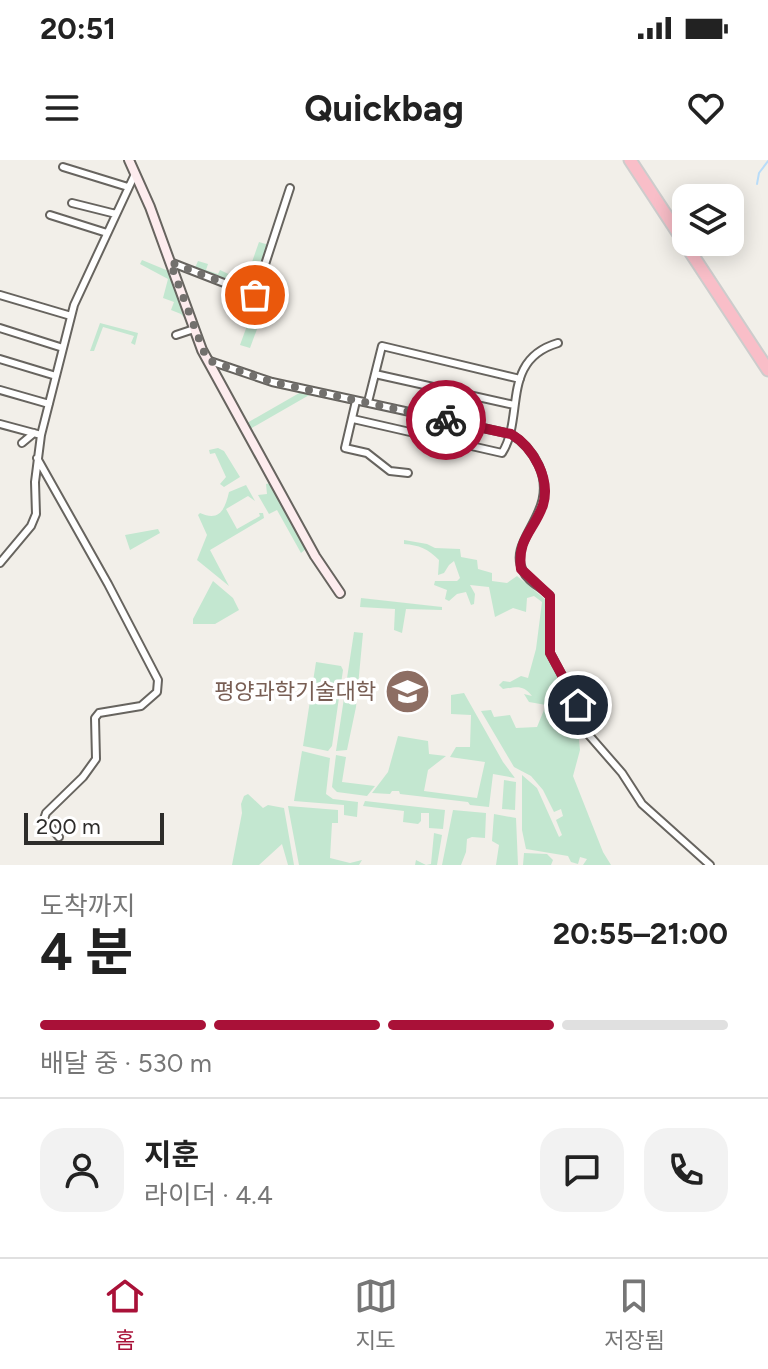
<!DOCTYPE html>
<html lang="ko">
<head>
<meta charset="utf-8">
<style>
  body { margin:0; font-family:Figtree,"Noto Sans KR",sans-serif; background:#f2f2f2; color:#222; height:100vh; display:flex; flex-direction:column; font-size:30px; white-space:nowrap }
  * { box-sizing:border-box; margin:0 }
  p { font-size:26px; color:#767676 }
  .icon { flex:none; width:44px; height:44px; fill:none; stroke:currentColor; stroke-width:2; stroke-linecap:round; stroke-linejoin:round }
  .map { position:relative; height:705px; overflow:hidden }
  .details { display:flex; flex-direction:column; background:#fff; flex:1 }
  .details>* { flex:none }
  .tools { position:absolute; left:672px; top:24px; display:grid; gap:16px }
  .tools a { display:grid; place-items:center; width:72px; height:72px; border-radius:16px; background:#fff; box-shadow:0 4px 20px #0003; font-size:40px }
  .scale { position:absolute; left:24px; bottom:20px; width:140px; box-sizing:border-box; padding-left:8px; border:4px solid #2d2c2a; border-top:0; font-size:22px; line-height:28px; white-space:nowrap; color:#2d2c2a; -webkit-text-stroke:6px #fff; paint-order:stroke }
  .pin { position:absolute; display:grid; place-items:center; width:68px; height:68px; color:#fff; margin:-34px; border:4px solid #fff; border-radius:50%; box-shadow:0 2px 8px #0007 }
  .courier { position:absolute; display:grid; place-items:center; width:80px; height:80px; margin:-40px; border:6px solid #a91138; border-radius:50%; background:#fff; color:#222; box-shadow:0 2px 10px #0007 }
  .headline em { font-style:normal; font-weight:700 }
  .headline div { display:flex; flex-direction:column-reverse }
  .headline { display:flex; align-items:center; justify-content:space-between; height:136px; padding:0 40px }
  h1 { font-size:52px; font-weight:700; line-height:60px }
  .bar { display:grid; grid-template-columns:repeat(4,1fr); gap:12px 8px; align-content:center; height:96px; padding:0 40px }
  .bar i { height:10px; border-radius:6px; background:#e0e0e0 }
  .bar .current { background:#a91138 }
  .bar p { grid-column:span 4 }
  .line { display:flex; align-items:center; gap:20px; padding:0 40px; border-top:2px solid #e0e0e0 }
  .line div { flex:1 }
  .round { display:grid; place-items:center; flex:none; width:84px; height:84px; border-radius:24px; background:#f2f2f2 }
  .status { display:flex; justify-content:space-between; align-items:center; height:56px; padding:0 40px; background:#fff; direction:ltr }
  .status svg { height:22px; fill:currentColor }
  header { display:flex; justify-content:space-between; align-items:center; height:104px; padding:0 40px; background:#fff; font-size:36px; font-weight:700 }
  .tabs { display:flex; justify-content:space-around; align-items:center; height:112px; border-top:2px solid #e0e0e0; background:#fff; font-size:22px; color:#767676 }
  .tabs a { display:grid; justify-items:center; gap:4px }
  .tabs .current { color:#a91138 }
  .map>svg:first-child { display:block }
</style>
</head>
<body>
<div class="status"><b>20:51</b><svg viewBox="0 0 49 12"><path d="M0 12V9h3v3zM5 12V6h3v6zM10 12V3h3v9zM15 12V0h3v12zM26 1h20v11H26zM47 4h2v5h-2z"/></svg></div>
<header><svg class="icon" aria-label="menu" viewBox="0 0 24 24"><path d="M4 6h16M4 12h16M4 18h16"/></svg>Quickbag<svg class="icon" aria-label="heart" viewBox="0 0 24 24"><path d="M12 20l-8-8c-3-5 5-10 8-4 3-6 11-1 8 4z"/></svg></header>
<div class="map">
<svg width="768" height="705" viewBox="0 0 768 705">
  <rect width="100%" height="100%" fill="#f2efe9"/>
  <path fill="#c3e7d0" d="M259 82 269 85 251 131 188 108H195L198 101 208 104 206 110 218 114 220 110 245 122Z
    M142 100 171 112 188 157 185 159 181 154 171 150 174 142 163 138 168 119 140 104Z
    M253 149 263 153 250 188 240 185Z
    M100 163 138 173 135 185 131 183 134 176 103 167 94 191H90Z
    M301 232 311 234 250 269 247 263Z
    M218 288 224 291 240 317 224 327 220 324 226 317 215 293 210 294 209 290Z
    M271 323 307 388 301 393 277 350 269 354 258 335 267 334 266 324Z
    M246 325 255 341 248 336 226 349 237 369 260 356 259 353H263L264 358 210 390 229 426 197 400 207 375 198 355 200 353C220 362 225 349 229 332Z
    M158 369 160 373 130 390 125 375Z
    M404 380 427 384 435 388 460 389 461 397 477 400 478 409 492 413V421L507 423 517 416 546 440 545 492 576 550 580 590 573 616 603 692 611 705H583L587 699 580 697 578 704 571 702 568 696 526 689 522 670V615L537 628 559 677 562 675 556 660 563 656 561 649 554 652 543 630 531 616 514 607 481 551 491 550 494 557 510 555 516 568 537 567 546 545 529 542 524 534 532 536C523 524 516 527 503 529L499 525 503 521 510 522 521 516 528 518 536 489 542 442 534 436 527 438 526 452 513 448 495 457 489 427 470 425 475 434 474 444 471 445 466 432 457 434 449 441 445 439 447 430 434 425 435 421H457L460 418 454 401 449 405 444 413 438 415 439 400C428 389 419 385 404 384Z
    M213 421 233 438 239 450 215 464H193V459Z
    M361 438 442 447V450L406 449 402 473 394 470 395 449 360 447Z
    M354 472 363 473 356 547 347 590 336 591Z
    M316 502 341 506 343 510 332 586 328 591 303 586Z
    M464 533 503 602 515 618 493 614 489 647 470 645 468 642 400 634 399 631H392L390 634 372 633 388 612 398 576 428 581 429 594 446 596 428 610 424 631 477 638 485 602 450 597 456 587H470L471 555 451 554V535Z
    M302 591 330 598 326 634 333 639 358 642 357 657 344 655V645L294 641Z
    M336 595 346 597 342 622 375 626 367 636 337 632 332 627Z
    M504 620 516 622 515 650 502 649Z
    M248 634 263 648 268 645 284 648 294 705H288L282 684 259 705H232L242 653 241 644 244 636Z
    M365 641 445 650 443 669 429 668V653H421V661L418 664 403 662 404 651 363 646Z
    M288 646 338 650V663H332L330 698 350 703 362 700 359 705H299Z
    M453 650 486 653 485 678 472 677 467 679 466 692 461 705H442Z
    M494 654 516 658 518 705H496L499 685 492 681Z
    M434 673 442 675 437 705H415L416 700 426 705 431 704Z
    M524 693 547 694 553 700 551 705H523Z"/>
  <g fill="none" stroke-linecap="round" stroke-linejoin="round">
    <path stroke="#b9dcf8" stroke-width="2" d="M757 24 759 13 768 1"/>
    <defs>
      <path id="street" d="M63 7 128 27
        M72 43 116 54
        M50 55 107 73
        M170 102 255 135 290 28
        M0 135 71 156
        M0 168 63 188
        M176 175 194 169
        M0 199 56 216
        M207 200 272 222 511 274C524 282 533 293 539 306 560 353 506 379 523 411 528 422 542 427 550 436V493L578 545 588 574 622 613 642 644 710 705
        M375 214 514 245
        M0 230 49 244
        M356 241 345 288 367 293 390 311 408 313
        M368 242 382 186 520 219
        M353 259 502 293C525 257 500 200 558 183
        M0 264 41 275
        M22 283 34 273
        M37 298 108 424 158 520 157 532 141 546 99 553 95 558 96 599 83 617 46 653 44 659 59 677
        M0 403 31 366 36 354 35 322 41 275 74 145 135 14"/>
      <path id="secondary" d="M129 0 150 47 202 190 315 396 340 433"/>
      <path id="highway" d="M630 0 768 210"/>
    </defs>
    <use href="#street" stroke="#67645f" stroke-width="10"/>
    <use href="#secondary" stroke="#67645f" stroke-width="12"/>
    <use href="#highway" stroke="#cdcccc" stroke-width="15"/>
    <use href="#street" stroke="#fff" stroke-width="6"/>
    <use href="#secondary" stroke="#fdecee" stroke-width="8"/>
    <use href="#highway" stroke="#f9bec8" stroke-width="11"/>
  </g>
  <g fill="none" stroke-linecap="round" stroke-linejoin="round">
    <path stroke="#72706d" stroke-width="8" stroke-dasharray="0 14.4" d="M255 135 170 102 207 200 272 222 446 260"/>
    <path stroke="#a91138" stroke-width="10" d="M446 260 511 274C533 287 551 319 543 345 534 371 517 378 521 409L550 436V493L578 545"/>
  </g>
  <defs>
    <symbol id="university-disc" viewBox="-11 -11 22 22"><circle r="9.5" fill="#8d6e63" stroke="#fff"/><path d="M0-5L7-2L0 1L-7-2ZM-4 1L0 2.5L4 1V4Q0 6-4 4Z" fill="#fff"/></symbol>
  </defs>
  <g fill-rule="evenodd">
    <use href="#university-disc" x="382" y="506" width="51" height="51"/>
  </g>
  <g text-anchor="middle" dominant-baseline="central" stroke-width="7" stroke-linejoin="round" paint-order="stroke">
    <g font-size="22" fill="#785e54" stroke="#fff" text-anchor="end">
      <text x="376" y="531">평양과학기술대학</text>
    </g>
  </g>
</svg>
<div class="tools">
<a><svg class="icon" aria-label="layers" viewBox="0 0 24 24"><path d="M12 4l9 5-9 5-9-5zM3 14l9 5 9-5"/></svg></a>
</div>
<div class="scale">200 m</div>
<div class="pin" style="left:255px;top:135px;background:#ea580c"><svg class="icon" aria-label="bag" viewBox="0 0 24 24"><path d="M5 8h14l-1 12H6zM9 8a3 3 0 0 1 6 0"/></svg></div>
<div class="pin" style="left:578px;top:545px;background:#1f2937"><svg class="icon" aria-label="home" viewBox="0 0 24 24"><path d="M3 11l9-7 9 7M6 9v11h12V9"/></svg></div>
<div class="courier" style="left:446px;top:260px"><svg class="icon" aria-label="bike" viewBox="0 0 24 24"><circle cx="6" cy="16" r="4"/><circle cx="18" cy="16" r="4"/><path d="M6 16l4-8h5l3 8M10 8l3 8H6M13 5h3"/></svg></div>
</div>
<section class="details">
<div class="headline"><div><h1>4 분</h1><p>도착까지</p></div><em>20:55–21:00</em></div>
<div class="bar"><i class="current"></i><i class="current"></i><i class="current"></i><i></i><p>배달 중 · 530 m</p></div>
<div class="line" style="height:144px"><a class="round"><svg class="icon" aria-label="person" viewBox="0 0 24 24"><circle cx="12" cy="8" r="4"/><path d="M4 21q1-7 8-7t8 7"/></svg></a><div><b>지훈</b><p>라이더 · 4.4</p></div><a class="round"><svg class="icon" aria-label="chat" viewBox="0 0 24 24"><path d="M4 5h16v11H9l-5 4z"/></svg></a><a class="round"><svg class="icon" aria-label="phone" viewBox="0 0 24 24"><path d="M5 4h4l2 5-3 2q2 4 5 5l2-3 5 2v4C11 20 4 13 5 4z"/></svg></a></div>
</section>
<nav class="tabs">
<a class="current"><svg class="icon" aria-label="home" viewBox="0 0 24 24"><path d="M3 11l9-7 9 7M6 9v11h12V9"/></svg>홈</a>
<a><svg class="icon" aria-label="map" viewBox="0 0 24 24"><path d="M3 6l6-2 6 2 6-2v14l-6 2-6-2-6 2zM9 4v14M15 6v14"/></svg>지도</a>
<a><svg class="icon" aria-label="saved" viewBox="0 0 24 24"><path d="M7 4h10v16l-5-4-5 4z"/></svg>저장됨</a>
</nav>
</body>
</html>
